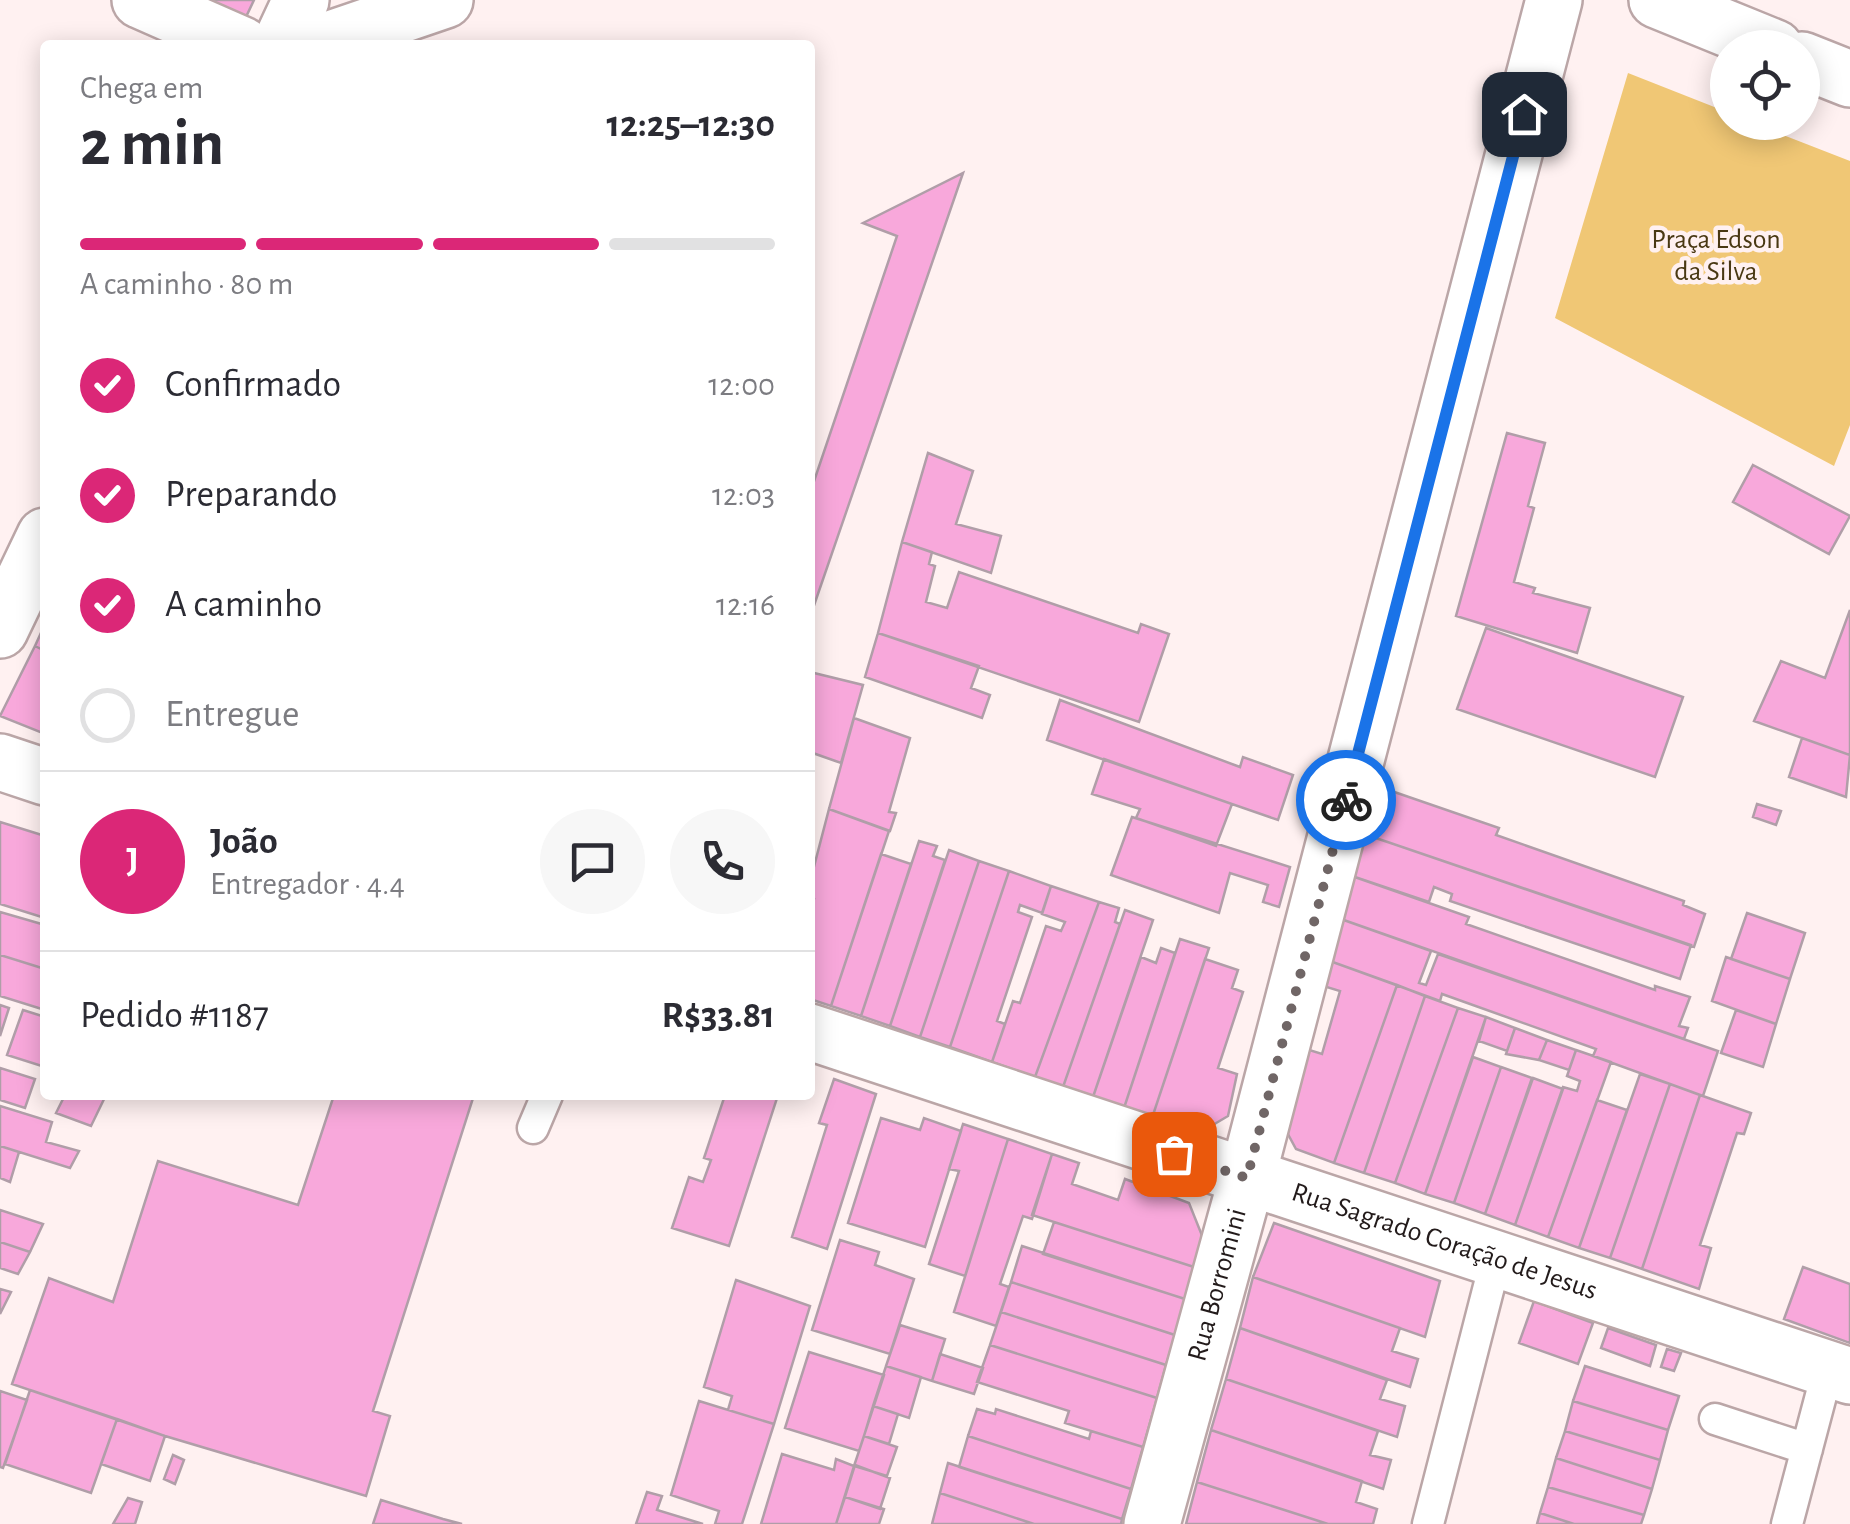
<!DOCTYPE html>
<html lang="pt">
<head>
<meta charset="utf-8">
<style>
  body { margin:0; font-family:"Alegreya Sans",sans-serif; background:#f7f7f7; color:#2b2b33; height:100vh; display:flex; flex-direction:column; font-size:38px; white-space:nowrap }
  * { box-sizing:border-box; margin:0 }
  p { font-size:32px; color:#7c7c81 }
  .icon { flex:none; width:55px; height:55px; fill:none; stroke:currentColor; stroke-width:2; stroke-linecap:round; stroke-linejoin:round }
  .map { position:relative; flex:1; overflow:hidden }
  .drawer { position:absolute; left:40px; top:40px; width:775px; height:1060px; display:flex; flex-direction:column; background:#fff; border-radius:10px; box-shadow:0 5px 25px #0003 }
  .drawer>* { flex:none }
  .buttons { position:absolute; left:1710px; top:30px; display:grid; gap:20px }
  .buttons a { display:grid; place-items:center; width:110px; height:110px; border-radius:50%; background:#fff; box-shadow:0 5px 25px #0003; font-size:50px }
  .pin { position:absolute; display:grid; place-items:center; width:85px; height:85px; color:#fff; margin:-42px; border-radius:20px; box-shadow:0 5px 15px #0006 }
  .courier { position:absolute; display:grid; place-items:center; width:100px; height:100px; margin:-50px; border:8px solid #1a73e8; border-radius:50%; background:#fff; color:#222; box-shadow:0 2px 12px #0007 }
  .summary em { font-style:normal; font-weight:700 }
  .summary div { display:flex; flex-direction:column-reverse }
  .summary { display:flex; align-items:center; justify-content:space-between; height:170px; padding:0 40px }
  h1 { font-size:65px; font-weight:700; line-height:75px }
  .bar { display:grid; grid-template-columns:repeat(4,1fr); gap:15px 10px; align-content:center; height:120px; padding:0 40px }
  .bar i { height:12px; border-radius:8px; background:#e1e1e2 }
  .bar .selected { background:#db2777 }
  .bar p { grid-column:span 4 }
  .line { display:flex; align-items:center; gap:25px; padding:0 40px; border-top:2px solid #e1e1e2 }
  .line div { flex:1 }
  .round { display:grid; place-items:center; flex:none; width:105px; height:105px; border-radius:52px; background:#f7f7f7 }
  ol { padding:0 40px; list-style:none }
  li { display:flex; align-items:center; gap:30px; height:110px }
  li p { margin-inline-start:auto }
  li .icon { padding:10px; border-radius:50%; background:#db2777; color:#fff; stroke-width:4 }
  li:last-child { color:#7c7c81 }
  li i { width:55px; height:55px; border:5px solid #e1e1e2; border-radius:50% }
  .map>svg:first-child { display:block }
</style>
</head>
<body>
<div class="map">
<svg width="1850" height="1524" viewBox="0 0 1850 1524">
  <rect width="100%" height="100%" fill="#fff1f1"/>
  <path fill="#f0c775" d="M1628 73 1727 112 1728 122 1752 123 1850 161V425L1834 466 1555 318Z"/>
  <path fill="#f8a8db" stroke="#b09ea8" stroke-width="2.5" d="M201 0H254L245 19Z
    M963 173 810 617V493L897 236 863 223Z
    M1507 433 1545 443 1528 506 1534 508 1514 582 1535 588 1533 593 1590 608 1577 653 1456 616Z
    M928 453 973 471 956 524 1001 536 991 573 902 542Z
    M1753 465 1850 516 1829 554 1733 502Z
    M902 542 932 552 929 564 935 566 926 602 947 608 959 572 1138 633 1141 624 1169 634 1139 722 878 633Z
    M1850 610V755L1754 721 1781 661 1825 678Z
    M45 624V651L35 646Z
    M1486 628 1683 697 1655 777 1457 709Z
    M878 633 979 666 971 688 990 695 982 718 865 677Z
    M35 646 45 651V734L0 716Z
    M810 672 863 685 841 763 810 752Z
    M1060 700 1240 767 1243 757 1293 775 1278 820 1047 740Z
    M854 718 910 738 889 812 896 813 890 831 829 809Z
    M1802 738 1850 755 1846 797 1789 777Z
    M1104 759 1232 804 1216 846 1136 818 1140 809 1092 794Z
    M1374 785 1499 828 1496 835 1684 901 1683 905 1705 914 1694 947 1361 833Z
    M1757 804 1781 811 1776 825 1753 817Z
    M829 809 889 831 831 1006 810 999V915L814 899 810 898V882Z
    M1132 817 1290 867 1279 907 1263 902 1268 885 1230 873 1219 913 1111 875Z
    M0 822 45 836V918L0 904Z
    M1361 833 1691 945 1680 979 1450 901 1452 894 1434 887 1429 902 1349 875Z
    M919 841 937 846 933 856 945 860 890 1026 861 1016Z
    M949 850 979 861 920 1037 890 1026Z
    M881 854 911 864 861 1016 831 1006Z
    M979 861 1009 871 950 1047 920 1037Z
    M1009 871 1051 886 1042 913 1020 905 1018 912 1032 917 997 1021 1005 1024 992 1062 950 1047Z
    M1349 875 1469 917 1466 924 1655 990V986L1690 997 1679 1026 1688 1028 1684 1039 1338 918Z
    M1051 886 1099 902 1035 1077 992 1062 1013 1001 1020 1003 1046 926 1061 931 1065 922 1042 914Z
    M1099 902 1119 908 1115 922 1120 924 1063 1087 1035 1077Z
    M1125 910 1153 920 1093 1097 1063 1087Z
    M0 912 45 925V969L0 955Z
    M1747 913 1805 933 1790 979 1731 959Z
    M1338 918 1431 951 1419 983 1426 985 1438 954 1718 1051 1703 1096 1593 1056 1596 1049 1442 994 1440 1001 1327 960Z
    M1180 939 1209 948 1152 1118 1124 1108Z
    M1161 948 1175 953 1124 1108 1093 1097 1141 957 1156 963Z
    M0 955 45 969V1010L0 996Z
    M1726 957 1790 979 1776 1024 1712 1001Z
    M1205 959 1238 970 1232 988 1243 992 1218 1068 1237 1074 1228 1116 1201 1132 1152 1118Z
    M1327 960 1397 985 1334 1163 1296 1149 1282 1123 1303 1048 1322 1054 1340 991 1320 985Z
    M1397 985 1425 996 1364 1173 1334 1163Z
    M1425 996 1458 1008 1395 1183 1364 1173Z
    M0 1005 9 1008 0 1036Z
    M1458 1008 1486 1017 1425 1194 1395 1183Z
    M23 1010 45 1017V1067L7 1055Z
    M1736 1010 1776 1024 1763 1067 1721 1053Z
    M1486 1017 1515 1028 1507 1051 1479 1041Z
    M1515 1028 1547 1040 1539 1060 1506 1054Z
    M1547 1040 1576 1050 1569 1070 1539 1060Z
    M1576 1050 1611 1062 1548 1237 1515 1225 1563 1087 1577 1091 1580 1081 1567 1076Z
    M1473 1057 1501 1067 1454 1203 1425 1194Z
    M1501 1067 1532 1078 1485 1214 1454 1203Z
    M0 1068 35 1079 25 1108 0 1100Z
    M1640 1074 1670 1084 1610 1258 1579 1248Z
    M1533 1078 1563 1089 1515 1225 1485 1214Z
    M834 1079 876 1094 827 1249 792 1237 827 1125 819 1123Z
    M1670 1084 1700 1095 1642 1269 1610 1258Z
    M65 1095H106L91 1126 56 1113Z
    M334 1095H474L373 1411 390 1416 366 1496 165 1436 12 1384 49 1278 113 1302 158 1161 298 1205Z
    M725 1095H778L729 1246 672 1228 689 1177 703 1182 711 1160 704 1158Z
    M1700 1095 1751 1113 1744 1134 1737 1133 1700 1245 1711 1248 1699 1289 1642 1269Z
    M1597 1100 1627 1110 1579 1248 1548 1237Z
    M0 1106 52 1122 46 1142 79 1151 70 1168 0 1146Z
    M881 1118 920 1130 924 1118 961 1131 925 1247 848 1223Z
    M963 1124 1008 1139 965 1276 929 1264 959 1171 949 1169Z
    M1008 1139 1052 1154 1032 1219 1023 1216 1000 1284 1009 1287 996 1326 954 1312Z
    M0 1146 19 1152 10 1182 0 1178Z
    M1052 1154 1079 1163 1072 1184 1118 1200 1125 1179 1189 1203 1203 1238 1194 1267 1032 1215Z
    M0 1210 43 1224 30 1252 0 1242Z
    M1054 1222 1194 1267 1185 1299 1043 1254Z
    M1274 1223 1440 1281 1425 1337 1253 1277Z
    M840 1240 879 1252 875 1265 914 1279 890 1354 812 1330Z
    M0 1242 30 1252 18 1274 0 1268Z
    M1022 1246 1185 1299 1175 1335 1011 1282Z
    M1803 1267 1850 1284V1343L1784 1319Z
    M1253 1277 1400 1328 1392 1351 1418 1359 1410 1387 1240 1328Z
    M736 1280 810 1306 774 1424 728 1410 732 1396 704 1387Z
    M1011 1282 1175 1335 1166 1365 1001 1312Z
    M0 1289 11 1292 0 1314Z
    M1534 1301 1593 1323 1578 1364 1519 1343Z
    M1001 1312 1166 1365 1157 1398 990 1345Z
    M900 1325 945 1339 932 1381 886 1366Z
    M1240 1328 1387 1380 1380 1399 1405 1406 1397 1437 1226 1379Z
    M1608 1328 1656 1345 1650 1366 1601 1348Z
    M990 1345 1157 1398 1143 1447 1065 1423 1069 1411 977 1382Z
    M1667 1349 1681 1353 1674 1371 1661 1367Z
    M809 1352 884 1375 859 1451 785 1428Z
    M940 1354 983 1368 974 1394 932 1381Z
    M886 1366 921 1377 909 1418 873 1406Z
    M1585 1366 1679 1396 1668 1430 1573 1401Z
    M1226 1379 1378 1431 1370 1455 1391 1460 1383 1489 1211 1430Z
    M30 1390 117 1419 91 1493 5 1464Z
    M0 1391 27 1400 3 1468 0 1467Z
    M699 1401 774 1424 742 1524H715L719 1511 671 1495Z
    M1573 1401 1668 1430 1660 1460 1565 1431Z
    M873 1406 898 1414 889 1444 864 1436Z
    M977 1409 995 1414 996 1409 1089 1439 1091 1431 1143 1447 1131 1489 968 1436Z
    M117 1419 165 1436 150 1481 101 1464Z
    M1211 1430 1362 1481 1356 1502 1377 1509 1373 1524H1328L1197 1482Z
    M1565 1431 1660 1460 1652 1489 1556 1458Z
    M864 1436 897 1447 887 1476 854 1466Z
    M968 1436 1131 1489 1122 1519 959 1467Z
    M782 1454 834 1470 836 1459 854 1466 836 1524H761Z
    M173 1455 184 1460 175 1484 164 1479Z
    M1556 1458 1652 1489 1644 1515 1548 1487Z
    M948 1463 1122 1519 1121 1524H1034L940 1493Z
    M855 1465 890 1478 880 1509 845 1497Z
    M1197 1482 1328 1524H1186Z
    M1548 1487 1644 1515 1641 1524H1574L1540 1513Z
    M647 1492 662 1496 657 1510 703 1524H636Z
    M940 1493 1034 1524H932Z
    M845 1497 884 1509 879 1524H836Z
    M128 1498 142 1502 135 1524H113Z
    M381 1500 443 1519 462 1524H373Z
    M1540 1513 1574 1524H1537Z"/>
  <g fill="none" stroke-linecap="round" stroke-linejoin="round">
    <defs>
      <path id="lane" d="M533 1128 547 1095
        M1715 1419 1807 1449
        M1428 1524 1496 1259
        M1787 1524 1828 1369"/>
      <g id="street">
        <path d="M140 0 242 45"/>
        <path d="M1657 0 1775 48"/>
        <path d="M280 45 301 0"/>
        <path d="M313 45 445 0"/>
        <path d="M1802 60 1850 79"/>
        <path d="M0 630 45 536"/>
        <path d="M0 762 45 777"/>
        <path id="s1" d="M810 1032 1850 1376"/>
        <path id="s2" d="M1152 1524 1247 1178 1554 0"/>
      </g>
    </defs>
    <use href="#lane" stroke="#bba6a7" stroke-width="35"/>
    <use href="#street" stroke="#bba6a7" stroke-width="60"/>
    <use href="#lane" stroke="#fff" stroke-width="30"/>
    <use href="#street" stroke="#fff" stroke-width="55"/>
  </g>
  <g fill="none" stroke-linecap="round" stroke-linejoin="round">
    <path stroke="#706666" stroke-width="10" stroke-dasharray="0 18" d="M1174 1154 1247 1178 1346 800"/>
    <path stroke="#1a73e8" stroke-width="12" d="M1346 800 1524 114"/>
  </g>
  <g text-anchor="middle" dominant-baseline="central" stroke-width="9" stroke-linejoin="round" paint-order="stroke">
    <g font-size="28" fill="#493813" stroke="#fff1f1">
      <text x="1716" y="240">Praça Edson<tspan x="1716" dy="32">da Silva</tspan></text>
    </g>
    <g font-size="28" fill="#231b1b" stroke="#fff1f1">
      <text stroke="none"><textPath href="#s1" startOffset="668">Rua Sagrado Coração de Jesus</textPath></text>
      <text stroke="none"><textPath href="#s2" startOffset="248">Rua Borromini</textPath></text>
    </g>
  </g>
</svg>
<div class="buttons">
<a><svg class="icon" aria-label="locate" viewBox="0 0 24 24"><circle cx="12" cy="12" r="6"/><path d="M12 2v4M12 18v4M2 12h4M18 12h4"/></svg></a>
</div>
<div class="pin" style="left:1174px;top:1154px;background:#ea580c"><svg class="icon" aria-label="bag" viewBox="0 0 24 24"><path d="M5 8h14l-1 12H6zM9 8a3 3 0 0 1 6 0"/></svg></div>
<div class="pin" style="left:1524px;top:114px;background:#1f2937"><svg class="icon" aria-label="home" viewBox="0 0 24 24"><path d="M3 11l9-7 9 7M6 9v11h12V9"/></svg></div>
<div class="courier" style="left:1346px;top:800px"><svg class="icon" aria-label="bike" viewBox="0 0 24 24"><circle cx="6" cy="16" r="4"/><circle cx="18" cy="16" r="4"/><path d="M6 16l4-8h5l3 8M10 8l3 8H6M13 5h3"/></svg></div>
<section class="drawer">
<div class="summary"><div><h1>2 min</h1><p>Chega em</p></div><em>12:25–12:30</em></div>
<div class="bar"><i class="selected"></i><i class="selected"></i><i class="selected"></i><i></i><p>A caminho · 80 m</p></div>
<ol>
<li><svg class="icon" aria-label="check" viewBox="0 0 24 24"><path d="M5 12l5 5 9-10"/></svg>Confirmado<p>12:00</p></li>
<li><svg class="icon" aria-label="check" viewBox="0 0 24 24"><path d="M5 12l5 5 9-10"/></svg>Preparando<p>12:03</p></li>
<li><svg class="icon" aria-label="check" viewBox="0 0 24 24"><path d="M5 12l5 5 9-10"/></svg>A caminho<p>12:16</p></li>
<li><i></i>Entregue</li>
</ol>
<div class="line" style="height:180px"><b class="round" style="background:#db2777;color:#fff">J</b><div><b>João</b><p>Entregador · 4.4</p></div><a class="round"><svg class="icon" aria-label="chat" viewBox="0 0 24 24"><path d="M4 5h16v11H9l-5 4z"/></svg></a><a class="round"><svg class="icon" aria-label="phone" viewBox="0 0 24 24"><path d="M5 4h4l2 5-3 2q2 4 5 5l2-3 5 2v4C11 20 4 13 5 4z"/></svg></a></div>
<div class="line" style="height:130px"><div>Pedido #1187</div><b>R$33.81</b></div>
</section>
</div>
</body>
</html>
